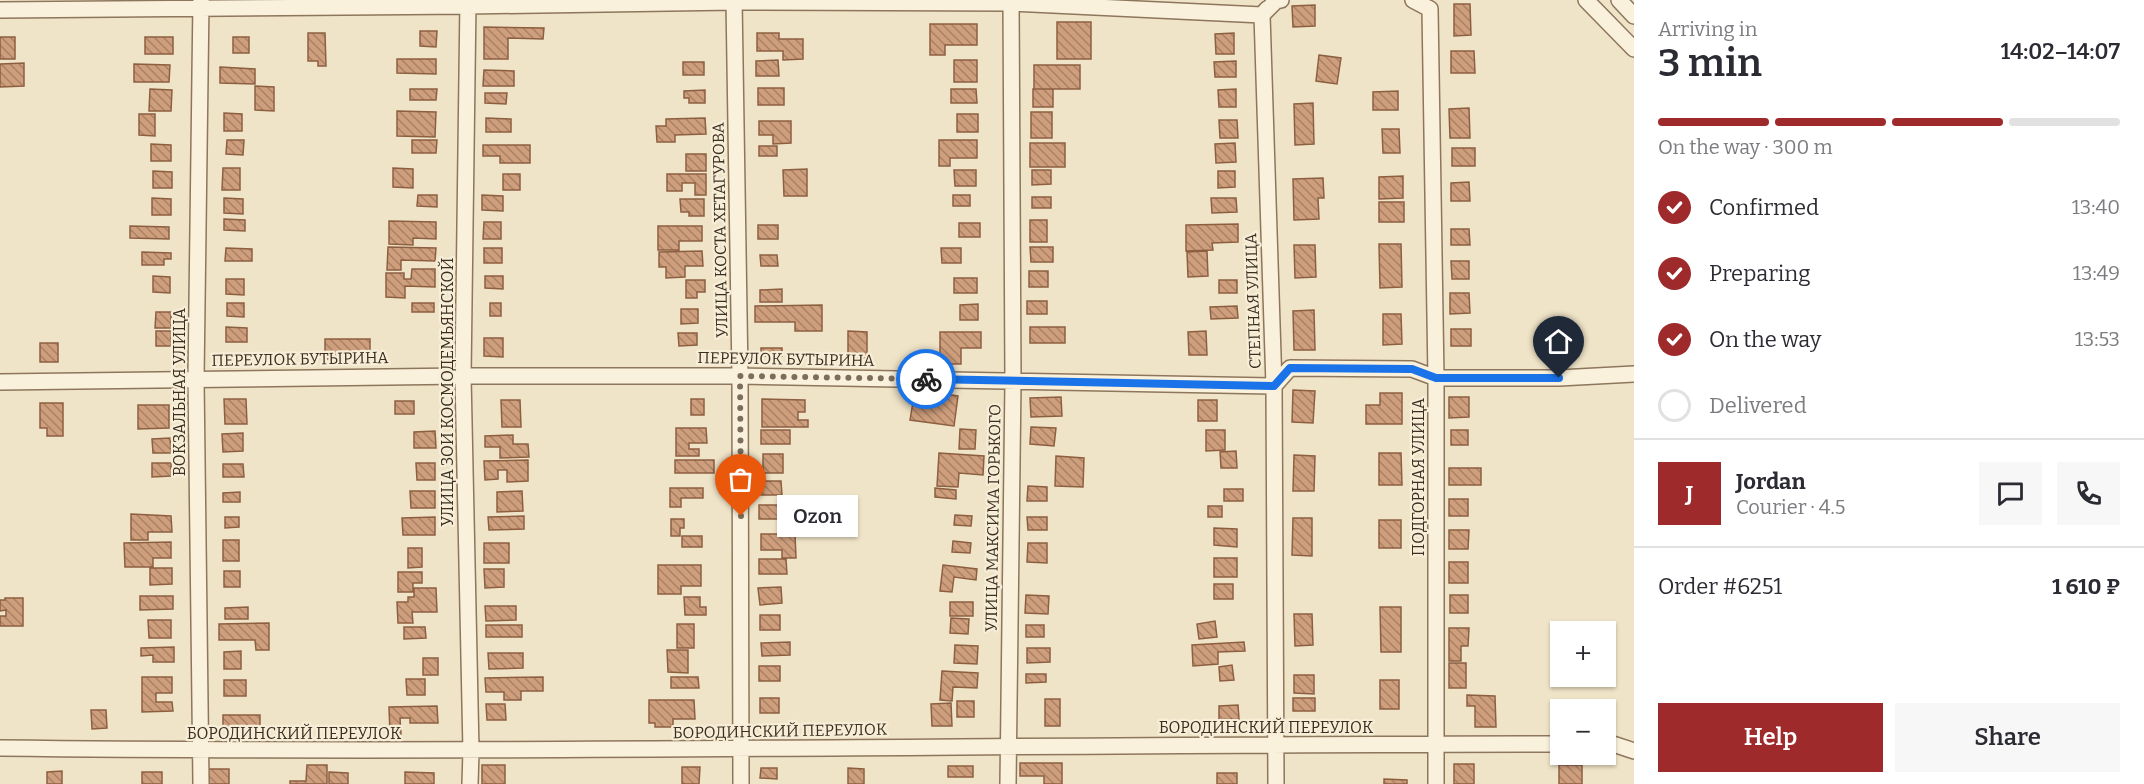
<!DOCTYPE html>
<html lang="en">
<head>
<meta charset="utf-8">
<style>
  body { margin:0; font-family:Bitter,serif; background:#f7f7f7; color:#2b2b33; height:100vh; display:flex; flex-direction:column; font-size:22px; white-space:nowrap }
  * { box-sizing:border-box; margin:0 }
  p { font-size:20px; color:#7c7c81 }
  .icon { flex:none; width:33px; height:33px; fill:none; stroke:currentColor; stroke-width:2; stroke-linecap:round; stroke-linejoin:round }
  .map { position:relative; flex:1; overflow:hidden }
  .drawer { display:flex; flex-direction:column; background:#fff; width:510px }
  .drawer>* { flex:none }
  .fabs { position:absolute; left:1550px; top:621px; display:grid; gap:12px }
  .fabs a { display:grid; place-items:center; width:66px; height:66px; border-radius:0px; background:#fff; box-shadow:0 2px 4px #0004; font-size:30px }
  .pin { position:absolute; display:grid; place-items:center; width:51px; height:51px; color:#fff; margin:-62px -26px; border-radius:50% 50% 50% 0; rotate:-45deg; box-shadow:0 0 6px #0007 }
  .pin .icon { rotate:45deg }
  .courier { position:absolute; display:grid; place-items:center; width:60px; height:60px; margin:-30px; border:4px solid #1a73e8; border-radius:50%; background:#fff; color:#222; box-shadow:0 2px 8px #0007 }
  .bubble { position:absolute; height:42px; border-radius:0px; background:#fff; box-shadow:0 2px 4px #0004; font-size:20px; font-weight:600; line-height:42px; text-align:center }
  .head em { font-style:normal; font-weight:600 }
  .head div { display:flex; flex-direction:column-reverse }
  .head { display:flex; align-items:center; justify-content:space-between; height:102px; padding:0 24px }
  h1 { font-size:39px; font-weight:600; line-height:45px }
  .bar { display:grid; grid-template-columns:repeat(4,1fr); gap:9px 6px; align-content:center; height:72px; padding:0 24px }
  .bar i { height:8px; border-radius:4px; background:#e1e1e2 }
  .bar .current { background:#9e2a2b }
  .bar p { grid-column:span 4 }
  .line { display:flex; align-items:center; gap:15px; padding:0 24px; border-top:2px solid #e1e1e2 }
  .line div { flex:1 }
  .round { display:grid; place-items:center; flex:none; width:63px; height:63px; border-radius:0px; background:#f7f7f7 }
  ol { padding:0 24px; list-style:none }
  li { display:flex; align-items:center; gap:18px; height:66px }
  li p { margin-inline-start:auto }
  li .icon { padding:6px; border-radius:50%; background:#9e2a2b; color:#fff; stroke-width:4 }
  li:last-child { color:#7c7c81 }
  li i { width:33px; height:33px; border:3px solid #e1e1e2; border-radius:50% }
  .cta { display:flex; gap:12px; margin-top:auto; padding:12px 24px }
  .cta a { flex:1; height:69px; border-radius:0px; background:#9e2a2b; color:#fff; font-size:24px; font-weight:600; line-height:69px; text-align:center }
  .cta a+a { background:#f7f7f7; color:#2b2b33 }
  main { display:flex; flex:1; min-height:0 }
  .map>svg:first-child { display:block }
</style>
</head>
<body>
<main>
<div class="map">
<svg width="1634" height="784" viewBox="0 0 1634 784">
  <defs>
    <pattern id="building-back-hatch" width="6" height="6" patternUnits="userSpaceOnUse" patternTransform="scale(1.5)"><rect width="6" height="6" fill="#cf9f7d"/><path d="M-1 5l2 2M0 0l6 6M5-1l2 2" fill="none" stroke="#a98266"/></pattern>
  </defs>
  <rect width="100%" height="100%" fill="#f0e4c8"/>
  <path fill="url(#building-back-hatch)" stroke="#8d5f41" stroke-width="1.5" d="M1454 4H1470L1471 35 1454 36Z
    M1315 5V26L1293 27 1292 6Z
    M1057 22H1091V59H1057Z
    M930 24H977V45H945V55H930Z
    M484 27 544 28 543 39 508 38V59H484Z
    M420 31H437L436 47 420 46Z
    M308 33H325L326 66H318V61H308Z
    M757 33H779V39H803V59L783 60V51H757Z
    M1234 33V54H1216L1215 34Z
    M0 37H15V59H0Z
    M145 37H173V54H145Z
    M233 37H249V53H233Z
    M1451 51H1474L1475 73H1451Z
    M1319 55 1341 58 1337 84 1316 81Z
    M397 59H436V74L397 73Z
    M778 60 779 76H756V61Z
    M954 60H977V82H954Z
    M1236 61V77H1215L1214 62Z
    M683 62H704V75H683Z
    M24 63V86L0 87V64Z
    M134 64 170 65 169 82H134Z
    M1034 65H1080V89H1034Z
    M220 67 255 69V84L220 83Z
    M484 70 514 71V86H483Z
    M255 86 274 87V111L255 110Z
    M758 88H784V105H758Z
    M150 89 172 90 171 111H149Z
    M410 89H437L436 100H410Z
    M951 89H976L977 103H951Z
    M1033 89H1053V107H1033Z
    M1236 89V107H1219L1218 90Z
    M705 90V103H689V98H684V91Z
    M1398 91V110H1373V92Z
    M485 93H507L506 104 485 103Z
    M1313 103 1314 144 1295 145 1294 104Z
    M1469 108 1470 138H1450L1449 109Z
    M397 111 436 112 435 137 397 136Z
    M1031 112H1052V138H1031Z
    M224 113 242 114V131H224Z
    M139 114H155V136L139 135Z
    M957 114H978V132H957Z
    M486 118 511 119V132H486Z
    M705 118 706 134 675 135V142H657L656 126H666V119Z
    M1219 120H1237L1238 138H1220Z
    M759 121H791V143L773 144V135H759Z
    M1382 129H1399L1400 153H1383Z
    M227 140H244L243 155 226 154Z
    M412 140H437L436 153H412Z
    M939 140H977V158H950V166H939Z
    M1030 143H1065V167H1030Z
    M1235 143 1236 162 1216 163 1215 144Z
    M151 144 171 145V161H151Z
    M483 145H530V163H500V156H483Z
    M759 146H777V156H759Z
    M1452 148H1475V166H1452Z
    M686 154H706V171H686Z
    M223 168H240V190H222Z
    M393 168 413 169V188L393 187Z
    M807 169V196H784L783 170Z
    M954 170H976V186H955Z
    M1032 170H1051V184L1032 185Z
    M153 171 172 172V188H153Z
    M1218 171H1235V187L1218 188Z
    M503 174H520V190H503Z
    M667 174H706V195H695V183H682V191H667Z
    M1403 176V198L1379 199V177Z
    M1323 178 1324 198H1318L1319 219 1294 220 1293 179Z
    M1469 182 1470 201H1451V183Z
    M418 195H437V207L417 206Z
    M482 195 503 196V211L482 210Z
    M953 195H970V206H953Z
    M1032 197H1051V208H1032Z
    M152 198 171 199V215H152Z
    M224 198 243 199V214L224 213Z
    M1211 198H1236L1237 212 1212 213Z
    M680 199H704V216H689V212H681Z
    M1379 202H1404V222H1379Z
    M224 219 245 220V231L224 230Z
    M1030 220H1047V242H1030Z
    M389 221 436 222V239L413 238V245L389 244Z
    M484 222H501V239H483Z
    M959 223H980V237H959Z
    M1238 224V242L1212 243 1213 250 1186 251V225Z
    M758 225H778V239H758Z
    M130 226 169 227V239L130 238Z
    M658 226H702V241H679V250H658Z
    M1451 229H1469L1470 245H1451Z
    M1379 244H1401L1402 287 1380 288Z
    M1294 245H1315L1316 277 1295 278Z
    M388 247 436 248 435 261 401 260V270H387Z
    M1030 247H1053V262H1031Z
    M226 248 252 249V261H225Z
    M484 248H502V263H484Z
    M941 248H961V263H942Z
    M702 251 703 266H685V277L666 278V267H659V252Z
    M1207 251 1208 276 1188 277 1187 252Z
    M142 252 171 253V259H164V265H142Z
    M760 255H777L778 266H761Z
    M1451 261H1469V279H1452Z
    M412 269H435V287L405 286V298L386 297V273H404V279H411Z
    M1029 271H1048V287H1029Z
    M153 276 170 277V293L153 292Z
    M485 276H503V289L485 288Z
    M954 278H977V293H954Z
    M226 279H244V295L226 294Z
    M686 280H705V292H697V298H686Z
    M1219 280H1237V293H1219Z
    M782 289V302H760V290Z
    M1450 293H1469L1470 313 1450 314Z
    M1027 301H1047V314H1027Z
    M227 303H244V317L227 316Z
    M412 303H434V312H412Z
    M490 303H501V316H490Z
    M978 304V320H960V305Z
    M822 305V331H795V322H755V306Z
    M1237 306 1238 318 1211 319 1210 307Z
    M681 309H698V323L681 324Z
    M1314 310 1315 350H1294L1293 311Z
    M156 312H171V328H155Z
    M1383 314H1401L1402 344 1383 345Z
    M226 327 247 328V342H226Z
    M1030 327H1065V343H1030Z
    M1451 329H1471V346H1451Z
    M156 331H171V346H156Z
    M848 331 867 332V358H848Z
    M1206 331 1207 355H1189L1188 332Z
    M940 332H981V348H961V364H940Z
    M678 333H697V345L679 346Z
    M484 338H503V357L484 356Z
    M325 339H370V358L325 359Z
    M40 343H58V362H40Z
    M761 348H782V356H761Z
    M915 390 958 396 954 426 910 420Z
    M1293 390 1315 391 1313 423 1292 422Z
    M1380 393H1402V424H1366V405H1380Z
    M1061 397 1062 416 1031 417 1030 398Z
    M1449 397H1469V417L1449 418Z
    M224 399H246L247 424H225Z
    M691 399H704V415H691Z
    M762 399 805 400V412H798V420H808V427H762Z
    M501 400H520L521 427H502Z
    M1198 400H1217V421H1198Z
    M395 401H414V414H395Z
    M40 403H63V436H47V428H40Z
    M138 405H169V428L138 429Z
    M1031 427 1056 428 1054 446 1030 444Z
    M676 428H706L707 443H689V449H699V456H676Z
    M960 429 976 430 975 449H959Z
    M761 430H790V444H761Z
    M1206 430H1225V450L1206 451Z
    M1451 430H1468V445H1451Z
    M435 431 436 448H414V432Z
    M243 433V451L223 452 222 434Z
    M513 435V444H528L529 457 500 458V447H485V436Z
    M170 438 171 453H153L152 439Z
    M1236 451 1237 468H1221L1220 452Z
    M939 453 984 456 983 475 959 473 958 487 937 486Z
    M1379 453H1401L1402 485H1379Z
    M763 454H783V473H763Z
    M1294 455 1315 456 1314 491H1293Z
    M1056 456 1084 458 1083 487 1055 486Z
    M528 460V481L507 482V470H498V479L485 480 484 461Z
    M675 460H714V473H675Z
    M152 463H171V476L152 477Z
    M416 463H435V480H417Z
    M223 464H243L244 477H223Z
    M1449 468H1481V485H1449Z
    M761 481H781L782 495H761Z
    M1028 486 1047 487V501H1027Z
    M670 488H703V498H681V507H670Z
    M935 488 956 490V499L935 497Z
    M1224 489H1243V501H1224Z
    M410 491H435V508H411Z
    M522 491 523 511 497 512V492Z
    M240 492V502H223V493Z
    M1449 499H1468V516H1449Z
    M759 505H780V519H759Z
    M1208 506H1222V517H1208Z
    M131 514 171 516 172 532H148V540H131Z
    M955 515 972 516 971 526 954 525Z
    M524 516V529L489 530 488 517Z
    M783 516H800V533H783Z
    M225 517H239V527L225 528Z
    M435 517V535H403L402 518Z
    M1027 517H1047V530H1028Z
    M1293 518H1312V556L1292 555Z
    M671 519H684V528H680V536H671Z
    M1379 520H1401V548H1379Z
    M1214 528 1237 529V547L1214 545Z
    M1449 530H1469L1468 549H1449Z
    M761 534H795L796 558H782V550H761Z
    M682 536H702V547H682Z
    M223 540H239V561H223Z
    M953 541 971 543 970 553 952 552Z
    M171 542V558H153V567H125L124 543Z
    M484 543H509V563H484Z
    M1028 543H1047V563L1027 562Z
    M408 548H422V567L408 568Z
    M1214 558H1237V577H1214Z
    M759 559H786L787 574H759Z
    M1449 562H1468V583H1449Z
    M658 565H701V586H681V594H658Z
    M943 565 977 569 976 580 954 577 952 592 940 591Z
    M150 568H172V584L150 585Z
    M484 569H504V587L485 588Z
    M224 571H240V587H224Z
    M398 572H422V583H413V592H398Z
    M1214 584H1233V599H1214Z
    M781 587 782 603 760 605 758 588Z
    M414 588H436L437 612H412L413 623H398L397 602H408V597H414Z
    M1026 595 1049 596 1048 614 1025 613Z
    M1450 595H1468V613H1450Z
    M140 596H173V609L140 610Z
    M684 597H700V607H706V615H685Z
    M5 598H23V626H0V616H6V610L0 611V600H5Z
    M950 602H973V616H950Z
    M485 606H516V620L486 621Z
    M248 607V619H225V608Z
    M1380 607H1401V652H1381Z
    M1294 614H1312L1313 645 1295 646Z
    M760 615H780V630H760Z
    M951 618 969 619 968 634 950 633Z
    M148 620H171V638H149Z
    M1215 621 1217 637 1199 639 1197 624Z
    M269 623V650H256L255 640H219V624Z
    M677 624H694V648H677Z
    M486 625H522V637H486Z
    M1026 625H1044V637H1026Z
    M404 627H425L426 638 404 639Z
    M1449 628H1469L1468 646H1461V661H1449Z
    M790 642V655L762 656 761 643Z
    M1244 642 1245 651 1218 652V664L1193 666 1192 645Z
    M955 645 978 646 977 664 954 663Z
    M174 647V662H153V655L141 656V648Z
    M1027 648H1050V662L1027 663Z
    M667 650H688V673L668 672Z
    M241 651V669H224V652Z
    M488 653H523V668L489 669Z
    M423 658H438V675H423Z
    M1449 663H1466V688H1449Z
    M1232 665 1234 680 1220 681 1219 667Z
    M759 666H780V681H759Z
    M942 671 978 673 977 688 953 687 952 701 940 700Z
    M1026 674H1046V682L1026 683Z
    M1294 675H1314V694L1294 693Z
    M142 677H172V693H156V702H172L173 711 142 712Z
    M543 677V691H521V700H504V692H486L485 678Z
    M671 677H698L699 688H671Z
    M406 679H425V695H407Z
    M224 680H246V696H224Z
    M1380 680H1399V709H1380Z
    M1467 695 1495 696 1496 727H1475V706H1467Z
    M760 698H779V713H760Z
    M1293 698H1315V711H1293Z
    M1045 699H1060V726H1045Z
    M649 700H694L695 719H673V727H655V723H649Z
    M957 701H974V717H957Z
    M951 703 952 726H932L931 704Z
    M486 704H505L506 720H487Z
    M1238 705 1239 719H1219V706Z
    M437 706 438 723H410V718H400L401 734H390L389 707Z
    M91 710H106L107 728 92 729Z
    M223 715H260V728L223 729Z
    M1020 763H1062V784H1044V776H1020Z
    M1454 764H1474V784H1454Z
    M307 765H327V784H290V781H306Z
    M482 765H505V784H482Z
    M1559 765H1582V784H1559Z
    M948 766H973V777H948Z
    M682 767H700L699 784H682Z
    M761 768H777V779L760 778Z
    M848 768 864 769V784H848Z
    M208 769H229V784H209Z
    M62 771V784H47V772Z
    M142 772H162V784H142Z
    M329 772 348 773V784H329Z
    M405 772 434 773V784H405Z
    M1217 773H1237V784H1217Z
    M1384 779 1407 780V784H1384Z"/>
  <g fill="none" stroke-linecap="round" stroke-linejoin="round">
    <defs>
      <path id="minor" d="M468 0 463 376 471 751 470 784
        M734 0 740 376 741 784
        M1413 0 1430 9 1436 378V784
        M1586 0 1634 49
        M1619 0 1634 16
        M1267 9 1262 15 1274 386 1276 784
        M0 10 468 6 734 2 1011 3 1262 15 1276 1 1281 0
        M0 382 463 376H740L1274 386 1290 368 1412 369 1436 378H1559L1634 374
        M1605 744H1613L1634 751
        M0 748C520 754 1040 744 1560 744
        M201 784 196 379 201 0
        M1008 784 1013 381 1011 0"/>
    </defs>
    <use href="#minor" stroke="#8d765c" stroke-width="18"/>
    <use href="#minor" stroke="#faf1dc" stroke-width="15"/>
  </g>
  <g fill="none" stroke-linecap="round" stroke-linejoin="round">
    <path stroke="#7c6e5b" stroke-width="6" stroke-dasharray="0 10.8" d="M741 516 740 376 926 379"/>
    <path stroke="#1a73e8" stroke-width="8" d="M926 379 1274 386 1290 368 1412 369 1436 378H1559"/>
  </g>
  <g text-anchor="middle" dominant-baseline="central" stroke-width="4.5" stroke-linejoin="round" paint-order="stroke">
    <g font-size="16" fill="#3d2e20" stroke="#f7eed8">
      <text transform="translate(720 230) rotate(-91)">УЛИЦА КОСТА ХЕТАГУРОВА</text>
      <text transform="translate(1253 301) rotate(-92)">СТЕПНАЯ УЛИЦА</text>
      <text transform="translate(300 359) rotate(-1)">ПЕРЕУЛОК БУТЫРИНА</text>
      <text transform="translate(786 359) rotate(1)">ПЕРЕУЛОК БУТЫРИНА</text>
      <text transform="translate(179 392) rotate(-90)">ВОКЗАЛЬНАЯ УЛИЦА</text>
      <text transform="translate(447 392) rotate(-90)">УЛИЦА ЗОИ КОСМОДЕМЬЯНСКОЙ</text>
      <text transform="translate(1418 477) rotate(-90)">ПОДГОРНАЯ УЛИЦА</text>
      <text transform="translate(993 518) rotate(-89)">УЛИЦА МАКСИМА ГОРЬКОГО</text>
      <text x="1266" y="727">БОРОДИНСКИЙ ПЕРЕУЛОК</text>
      <text transform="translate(780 731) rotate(-1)">БОРОДИНСКИЙ ПЕРЕУЛОК</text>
      <text x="294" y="733">БОРОДИНСКИЙ ПЕРЕУЛОК</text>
    </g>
  </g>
</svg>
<div class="fabs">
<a>+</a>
<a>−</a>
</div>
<div class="pin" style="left:741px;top:516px;background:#ea580c"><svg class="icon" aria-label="bag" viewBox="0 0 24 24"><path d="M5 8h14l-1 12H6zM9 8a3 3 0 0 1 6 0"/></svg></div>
<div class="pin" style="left:1559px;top:378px;background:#1f2937"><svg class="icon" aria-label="home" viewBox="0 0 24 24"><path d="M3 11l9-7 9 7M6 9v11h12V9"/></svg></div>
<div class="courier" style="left:926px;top:379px"><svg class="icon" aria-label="bike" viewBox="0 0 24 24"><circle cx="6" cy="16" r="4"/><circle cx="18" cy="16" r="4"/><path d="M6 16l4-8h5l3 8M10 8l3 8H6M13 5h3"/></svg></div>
<div class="bubble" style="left:777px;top:495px;width:81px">Ozon</div>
</div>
<section class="drawer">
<div class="head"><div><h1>3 min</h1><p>Arriving in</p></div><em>14:02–14:07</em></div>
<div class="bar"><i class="current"></i><i class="current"></i><i class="current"></i><i></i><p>On the way · 300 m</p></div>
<ol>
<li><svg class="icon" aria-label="check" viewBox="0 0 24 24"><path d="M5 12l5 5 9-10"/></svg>Confirmed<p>13:40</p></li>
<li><svg class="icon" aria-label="check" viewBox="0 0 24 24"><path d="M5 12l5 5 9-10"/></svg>Preparing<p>13:49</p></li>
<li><svg class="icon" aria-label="check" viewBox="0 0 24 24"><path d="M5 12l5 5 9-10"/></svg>On the way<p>13:53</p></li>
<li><i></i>Delivered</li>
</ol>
<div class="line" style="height:108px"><b class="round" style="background:#9e2a2b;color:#fff">J</b><div><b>Jordan</b><p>Courier · 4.5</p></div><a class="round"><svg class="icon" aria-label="chat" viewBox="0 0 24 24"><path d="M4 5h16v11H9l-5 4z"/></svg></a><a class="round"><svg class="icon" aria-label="phone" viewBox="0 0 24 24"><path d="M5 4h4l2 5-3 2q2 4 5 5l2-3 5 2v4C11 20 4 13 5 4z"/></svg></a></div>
<div class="line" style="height:78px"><div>Order #6251</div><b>1 610 ₽</b></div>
<div class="cta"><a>Help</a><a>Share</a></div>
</section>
</main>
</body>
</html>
